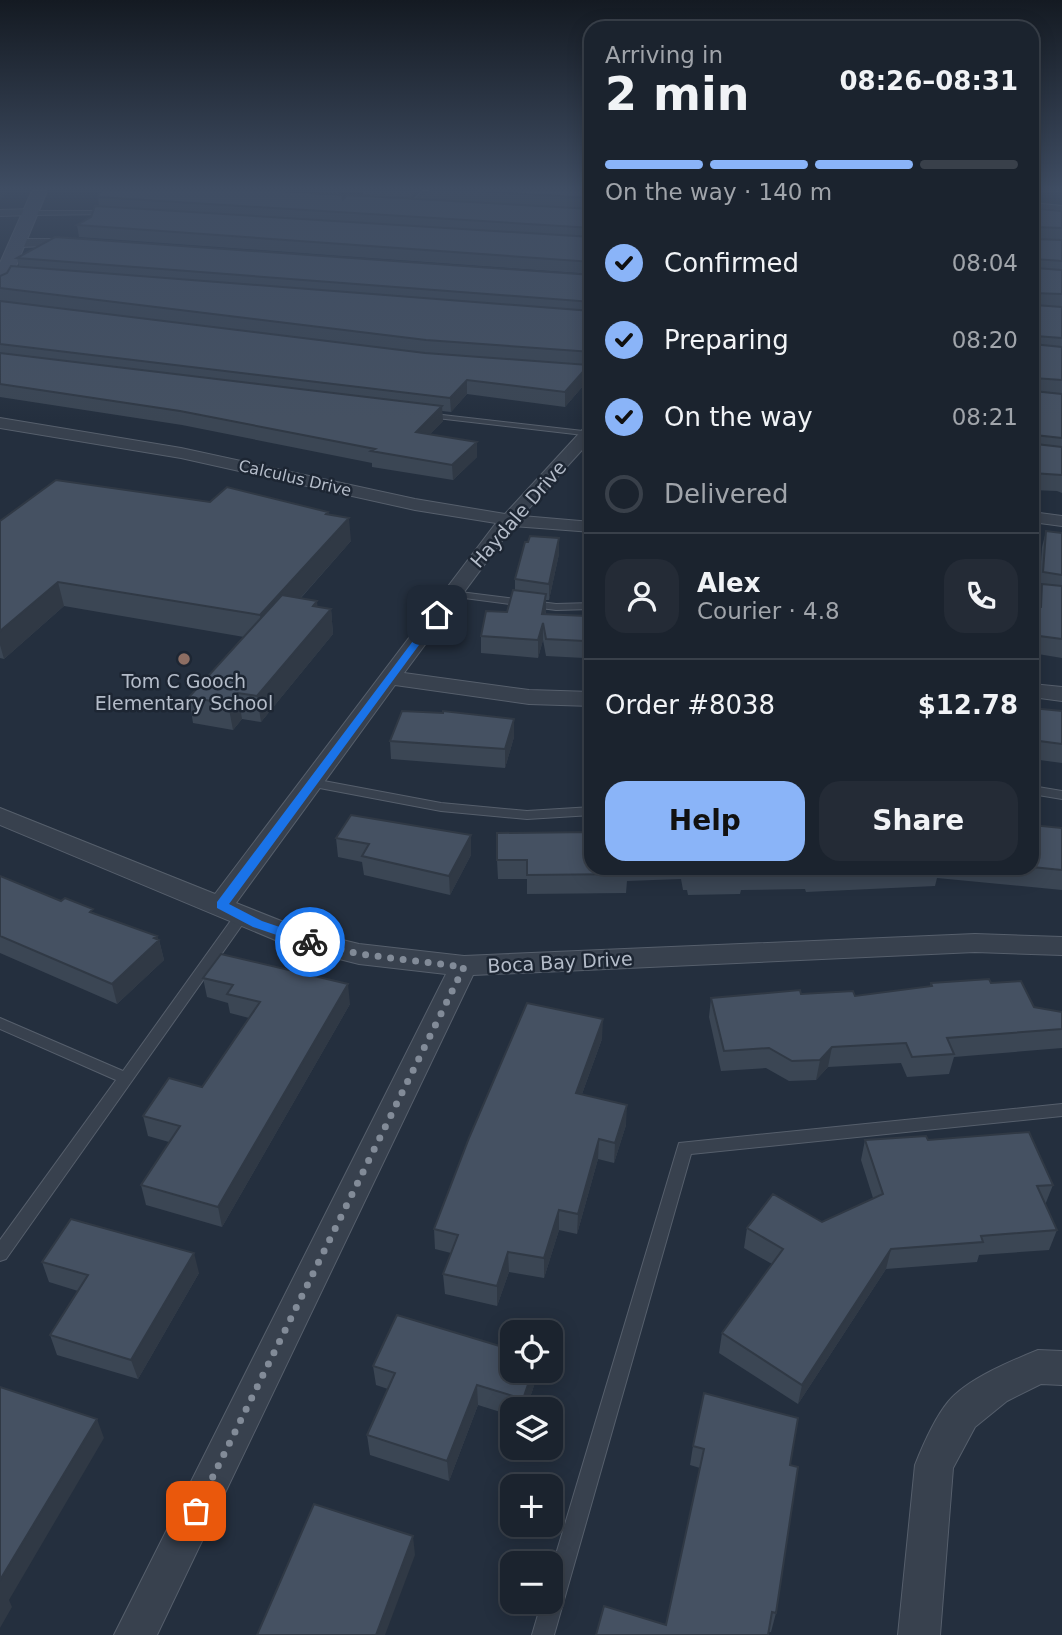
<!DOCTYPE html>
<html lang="en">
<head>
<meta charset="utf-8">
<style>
  body { margin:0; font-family:"DejaVu Sans",sans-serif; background:#242b36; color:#f1f3f6; height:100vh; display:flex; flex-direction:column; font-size:26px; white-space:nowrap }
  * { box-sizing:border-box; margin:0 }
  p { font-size:23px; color:#a0a4aa }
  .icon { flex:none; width:38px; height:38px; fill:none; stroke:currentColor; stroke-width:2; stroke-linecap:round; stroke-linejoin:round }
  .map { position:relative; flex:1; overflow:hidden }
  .sheet { position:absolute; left:584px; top:21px; width:455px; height:854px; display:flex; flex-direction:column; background:#1b232e; border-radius:21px; box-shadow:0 4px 18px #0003,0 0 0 2px #39404a }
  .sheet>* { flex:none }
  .controls { position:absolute; left:500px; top:1320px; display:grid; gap:14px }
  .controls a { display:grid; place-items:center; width:63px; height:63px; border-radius:14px; background:#1b232e; box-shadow:0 4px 18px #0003,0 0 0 2px #39404a; font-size:35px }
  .pin { position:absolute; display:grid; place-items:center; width:60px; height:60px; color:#fff; margin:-30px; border-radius:14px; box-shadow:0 4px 10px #0006 }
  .courier { position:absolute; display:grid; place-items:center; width:70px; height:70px; margin:-35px; border:5px solid #1a73e8; border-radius:50%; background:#fff; color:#222; box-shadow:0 2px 9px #0007 }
  .headline em { font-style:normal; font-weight:700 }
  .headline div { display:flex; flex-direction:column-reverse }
  .headline { display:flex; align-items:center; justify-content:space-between; height:119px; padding:0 21px }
  h1 { font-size:46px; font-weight:700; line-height:52px }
  .bar { display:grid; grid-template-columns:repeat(4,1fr); gap:10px 7px; align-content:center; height:84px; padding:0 21px }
  .bar i { height:9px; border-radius:5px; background:#39404a }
  .bar .active { background:#8ab4f8 }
  .bar p { grid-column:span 4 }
  .line { display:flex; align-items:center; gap:18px; padding:0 21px; border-top:2px solid #39404a }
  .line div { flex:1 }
  .round { display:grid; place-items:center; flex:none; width:74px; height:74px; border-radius:21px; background:#242b36 }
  ol { padding:0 21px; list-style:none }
  li { display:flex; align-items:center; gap:21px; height:77px }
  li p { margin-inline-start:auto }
  li .icon { padding:7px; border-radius:50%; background:#8ab4f8; color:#111; stroke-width:4 }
  li:last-child { color:#a0a4aa }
  li i { width:38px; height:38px; border:4px solid #39404a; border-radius:50% }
  .action { display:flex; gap:14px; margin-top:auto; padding:14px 21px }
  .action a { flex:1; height:80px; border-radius:21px; background:#8ab4f8; color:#111; font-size:28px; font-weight:700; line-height:80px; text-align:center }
  .action a+a { background:#242b36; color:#f1f3f6 }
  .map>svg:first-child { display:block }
</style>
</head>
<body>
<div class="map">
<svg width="1062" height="1635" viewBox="0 0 1062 1635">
  <rect width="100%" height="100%" fill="#242f3e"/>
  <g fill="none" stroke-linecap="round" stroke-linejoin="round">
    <defs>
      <path id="lane" d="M423 191H428L412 207H408V205Z
        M1032 203 1062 206V210L1032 207Z
        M109 211 111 214 32 215 29 213 32 211Z
        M425 413 592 432V436L428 417 424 415Z
        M452 591 556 604 592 603V609L556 610 449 596 447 594Z
        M1032 591 1062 595V601L1032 597Z
        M313 779 441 803 527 811 592 807V815L527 819 441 811 309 786 307 783 309 780Z
        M1032 786 1062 791V799L1032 794Z
        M242 911 247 912 249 915 247 918 6 1259 0 1261V1240L116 1080 0 1029V1018L123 1071 237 912Z
        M1062 1104V1116L691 1154 554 1635H532L542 1601H551V1571L679 1143Z"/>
      <path id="street" d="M0 210 32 209 37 212 32 215 0 216Z
        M77 239 81 241V245L18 247 12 243 18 239Z
        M0 418 181 448 415 499 505 514 586 426 592 424V439L522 516 592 522V532L513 526 404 673 529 690 592 692V706L529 704 395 685 236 903 309 932 359 944 464 956 975 934 1062 937V955L975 952 473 975 157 1635H114L446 974 359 964 292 947 0 825V808L215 894 496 523 415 510 181 458 0 428Z
        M1032 512 1062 516V526L1032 522Z
        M1032 684 1062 687V701L1032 697Z
        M1038 1350 1062 1351V1385L1041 1384 1007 1401 975 1427 953 1468 940 1635H898L915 1465C923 1445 934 1419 948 1402 967 1379 1011 1361 1038 1350Z"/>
      <path id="secondary" d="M32 191H47L9 283 0 288V263Z"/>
    </defs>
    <use href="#lane" stroke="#565f6c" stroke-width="2"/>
    <use href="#street" stroke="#565f6c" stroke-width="2"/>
    <use href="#secondary" stroke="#565f6c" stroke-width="2"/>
    <use href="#lane" fill="#38414e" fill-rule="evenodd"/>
    <use href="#street" fill="#38414e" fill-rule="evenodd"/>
    <use href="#secondary" fill="#465061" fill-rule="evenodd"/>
  </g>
  <path fill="#3b4654" d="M292 191H339V194Z
    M363 191H419L411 198 363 196Z
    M423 191H592V274L79 237 77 225 91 217 99 206 98 197 423 199Z
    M1032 208 1062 211V493L1057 491 1032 490Z
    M17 258 592 275V366H589V379L565 407 467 394 451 412 442 411 443 421 430 434 477 457 453 480 372 467V463L182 425 0 397V276L19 267Z
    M210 502 328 512 329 515 351 541 301 598 318 607 331 609 333 634 261 722 242 719 233 730 193 723 189 697 244 637 64 606 4 659 0 658V521Z
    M1046 531 1062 533V658L1032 653V606L1038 607 1041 590 1039 589 1042 547Z
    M559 538V554L549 600H546V614L587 633 584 658 546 656 543 640 538 658 481 653V636L507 612 515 590V579Z
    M1032 708 1062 711V763L1032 759Z
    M584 722H592V771H590L583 741Z
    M514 737 505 768 391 759 390 741Z
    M1032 825 1062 828V890L937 878 935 886 806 892 805 889 741 890 740 894 688 895 687 890H683L681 879 627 881 626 893 527 894V879H498L497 860 592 832V868H1032Z
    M471 835V855L450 895 364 875 362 862 338 857 336 838Z
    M0 876 61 901 157 936 158 940H159L164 960 117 1004 0 953Z
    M203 978 350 1004 222 1227 146 1205 141 1185 169 1142 148 1136 143 1116 202 1087 249 1018 230 1013 228 1003 207 997Z
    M931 983H991L1034 1007 1062 1012V1048L954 1057 949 1074 907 1077 901 1063 828 1067 816 1080 789 1081 766 1068 721 1071 709 1017 711 998 801 994 855 996 930 986Z
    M602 1039 582 1094 626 1125 614 1163 598 1159 577 1234 559 1230 544 1278 509 1272 497 1306 445 1294 443 1274 451 1253 435 1249 434 1229Z
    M865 1140H928L1053 1185 1045 1205 1057 1230 1049 1250 979 1255 977 1262 886 1269 798 1404 719 1353 722 1333 772 1264 744 1248 747 1228 822 1222 873 1198 861 1160Z
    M42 1262 199 1273 138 1379 57 1355 50 1335 78 1291 49 1282Z
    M373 1366 537 1377 526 1409H513V1416L478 1405 449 1481 370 1455 367 1435 388 1389 376 1385Z
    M693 1446 790 1465 776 1613 771 1632 666 1625 700 1468 690 1465Z"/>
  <path fill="#303945" d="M0 191H6L0 200Z
    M411 191H419L411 198Z
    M589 365V379L565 407V392Z
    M467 380V394L451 412 450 398Z
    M442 406 443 421 417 447 416 432Z
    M477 442V457L453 480 452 465Z
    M349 518 351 541 263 640 260 615Z
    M559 538V554L549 600V584Z
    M58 582 64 606 4 659 0 645V631Z
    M546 594V611L543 627V640L538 658V640Z
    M317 601 319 622 331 609 333 634 261 722 257 696 313 606Z
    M587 616V633L584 658V641Z
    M238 693 242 719 233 730 228 704Z
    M514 719V737L505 768V749Z
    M471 835V855L450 895 449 876Z
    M157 936 158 941 159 940 164 960 117 1004 112 984Z
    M348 984 350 1004 222 1227 218 1207Z
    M603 1019 602 1039 575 1113 576 1093Z
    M832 1047 828 1067 816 1080 820 1060Z
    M627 1105 626 1125 614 1163 615 1143Z
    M599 1139 598 1159 577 1234 578 1214Z
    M559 1210V1230L544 1278V1258Z
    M891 1249 886 1269 798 1404 802 1385Z
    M508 1252 509 1272 497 1306V1286Z
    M194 1253 199 1273 138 1379 131 1360Z
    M533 1370H537V1377L526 1409H523V1399Z
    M477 1385 478 1405 449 1481 447 1461Z
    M97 1419 104 1438 9 1600 12 1607 0 1628V1580Z
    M413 1536 415 1555 385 1635H376Z"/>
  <path fill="#455162" stroke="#303945" stroke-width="2" d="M100 191H280L342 195 343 199 347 195 592 209V228L98 197Z
    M475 191H592V198Z
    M95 206 592 237V262L77 225 91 217Z
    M1032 208 1062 211V228L1035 227 1032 235Z
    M55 237 592 275V302L17 258Z
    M1032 237 1035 239 1062 240V261L1035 259 1032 265Z
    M11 266 592 311V352L426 340 0 288V276L7 273Z
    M1032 266 1035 268 1062 270V294L1033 293 1035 305 1062 307V338L1036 336 1033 338V344L1062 347V380L1034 378V391L1062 394V438L1034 435 1036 444 1062 447V475L1032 473Z
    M0 301 425 353 589 365 565 392 467 380 450 398 0 344Z
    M0 353 442 406 416 432 477 442 452 465 371 451 375 449 180 411 0 384Z
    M56 480 210 502 227 487 328 512 326 514 349 518 260 615 58 582 0 631V521Z
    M1046 531 1062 533V575L1043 572Z
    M530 536 559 538 549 584 515 579 525 542H528Z
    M1042 584 1062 586V639L1032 635V606L1041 607Z
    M513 590 546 594 542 614 587 616 584 641 546 639 543 623 538 640 481 636 486 611 507 612Z
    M282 595 317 601 313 606 331 609 257 696 238 693 228 704 189 697Z
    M1032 708 1062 711V744L1032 740Z
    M402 711 443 713V711L514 719 505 749 390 741Z
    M584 722H592V753H590Z
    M351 815 471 835 449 876 362 856 369 844 336 838Z
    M1032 825 1062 828V870L1032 867Z
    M592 832V868H627V874L527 875V860H497V833Z
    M684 868H907L809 872 808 869 742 871V875L690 876 689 870 685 871Z
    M0 876 61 901 65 898 93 909 90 912 157 936 154 938 159 940 112 984 0 936Z
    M221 954 348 984 218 1207 141 1185 180 1126 143 1116 169 1078 202 1087 260 1002 227 994 233 985 203 978Z
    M989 979 991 983 1021 981 1034 1007 1062 1012V1029L947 1038 954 1054 912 1057 906 1043 832 1047 820 1060 792 1061 769 1048 724 1051 711 998 800 990 801 994 853 991 855 996 932 986 931 983Z
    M527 1003 603 1019 576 1093 627 1105 615 1143 599 1139 578 1214 559 1210 544 1258 508 1252 497 1286 443 1274 458 1235 434 1229 469 1138Z
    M1029 1132 1053 1185 1037 1186 1057 1230 981 1236 983 1242 891 1249 802 1385 722 1333 783 1249 747 1228 773 1194 822 1222 883 1194 865 1140 926 1136 928 1140Z
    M71 1219 194 1253 131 1360 50 1335 88 1275 42 1262Z
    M397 1315 513 1350V1370H533L523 1399 477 1385 447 1461 367 1435 395 1373 373 1366Z
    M0 1387 97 1419 0 1580Z
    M704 1393 798 1418 790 1465 798 1467 776 1613 772 1612 768 1635H596L604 1606 666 1625 704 1449 693 1446Z
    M314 1504 413 1536 376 1635H257Z"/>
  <linearGradient id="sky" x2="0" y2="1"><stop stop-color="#141a22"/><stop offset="0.45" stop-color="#3f4d63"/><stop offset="1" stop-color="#3f4d63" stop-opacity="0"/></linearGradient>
  <rect width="1062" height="420" fill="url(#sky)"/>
  <path fill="#1a73e8" d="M434 613 441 615 229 904 262 921 315 939V945H306L253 927 217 908V902Z"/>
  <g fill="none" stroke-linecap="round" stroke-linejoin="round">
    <path stroke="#828b98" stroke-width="7" stroke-dasharray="0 12.6" d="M196 1511 464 967 359 954 310 942"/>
  </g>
  <circle fill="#8d6e63" stroke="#1d2633" stroke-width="2.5" cx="184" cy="659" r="7"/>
  <g text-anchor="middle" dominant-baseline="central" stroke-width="5" stroke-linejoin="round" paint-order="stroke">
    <g font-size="16" fill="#b4bcc9" stroke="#1d2633">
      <text transform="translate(295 478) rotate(13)">Calculus Drive</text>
    </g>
    <g font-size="19" fill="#b4bcc9" stroke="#1d2633">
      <text transform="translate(518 514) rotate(-49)">Haydale Drive</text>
      <text transform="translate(560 962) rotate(-3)">Boca Bay Drive</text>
    </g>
    <g font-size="19" fill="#b4bcc9" stroke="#1d2633">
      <text x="184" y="681">Tom C Gooch<tspan x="184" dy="22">Elementary School</tspan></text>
    </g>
  </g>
</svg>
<div class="controls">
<a><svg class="icon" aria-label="locate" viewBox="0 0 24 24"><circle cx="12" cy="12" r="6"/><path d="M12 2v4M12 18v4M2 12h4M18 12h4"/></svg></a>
<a><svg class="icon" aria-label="layers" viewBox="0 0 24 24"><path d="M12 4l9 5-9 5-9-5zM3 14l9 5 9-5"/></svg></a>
<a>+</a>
<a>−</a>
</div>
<div class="pin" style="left:196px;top:1511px;background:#ea580c"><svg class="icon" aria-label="bag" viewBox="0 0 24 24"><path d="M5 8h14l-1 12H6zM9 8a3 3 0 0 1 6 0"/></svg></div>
<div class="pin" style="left:437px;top:615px;background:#1f2937"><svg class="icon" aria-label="home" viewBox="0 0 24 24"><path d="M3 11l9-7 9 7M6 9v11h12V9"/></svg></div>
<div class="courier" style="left:310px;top:942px"><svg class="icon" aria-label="bike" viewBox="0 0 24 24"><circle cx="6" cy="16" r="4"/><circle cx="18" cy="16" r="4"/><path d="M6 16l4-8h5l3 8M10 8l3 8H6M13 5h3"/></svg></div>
<section class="sheet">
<div class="headline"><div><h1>2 min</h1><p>Arriving in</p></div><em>08:26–08:31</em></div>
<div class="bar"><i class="active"></i><i class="active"></i><i class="active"></i><i></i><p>On the way · 140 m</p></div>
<ol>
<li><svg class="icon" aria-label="check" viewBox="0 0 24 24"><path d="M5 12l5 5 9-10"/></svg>Confirmed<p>08:04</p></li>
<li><svg class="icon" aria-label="check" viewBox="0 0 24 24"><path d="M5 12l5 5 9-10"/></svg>Preparing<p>08:20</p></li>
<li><svg class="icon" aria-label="check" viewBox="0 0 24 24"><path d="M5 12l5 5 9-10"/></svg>On the way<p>08:21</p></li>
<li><i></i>Delivered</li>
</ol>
<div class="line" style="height:126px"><a class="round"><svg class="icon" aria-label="person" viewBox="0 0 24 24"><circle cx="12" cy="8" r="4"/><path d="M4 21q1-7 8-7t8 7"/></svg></a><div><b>Alex</b><p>Courier · 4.8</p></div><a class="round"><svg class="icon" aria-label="phone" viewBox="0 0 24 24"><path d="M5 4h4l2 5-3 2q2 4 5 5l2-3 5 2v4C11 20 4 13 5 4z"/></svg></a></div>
<div class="line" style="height:91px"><div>Order #8038</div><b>$12.78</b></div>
<div class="action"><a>Help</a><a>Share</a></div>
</section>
</div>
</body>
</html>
